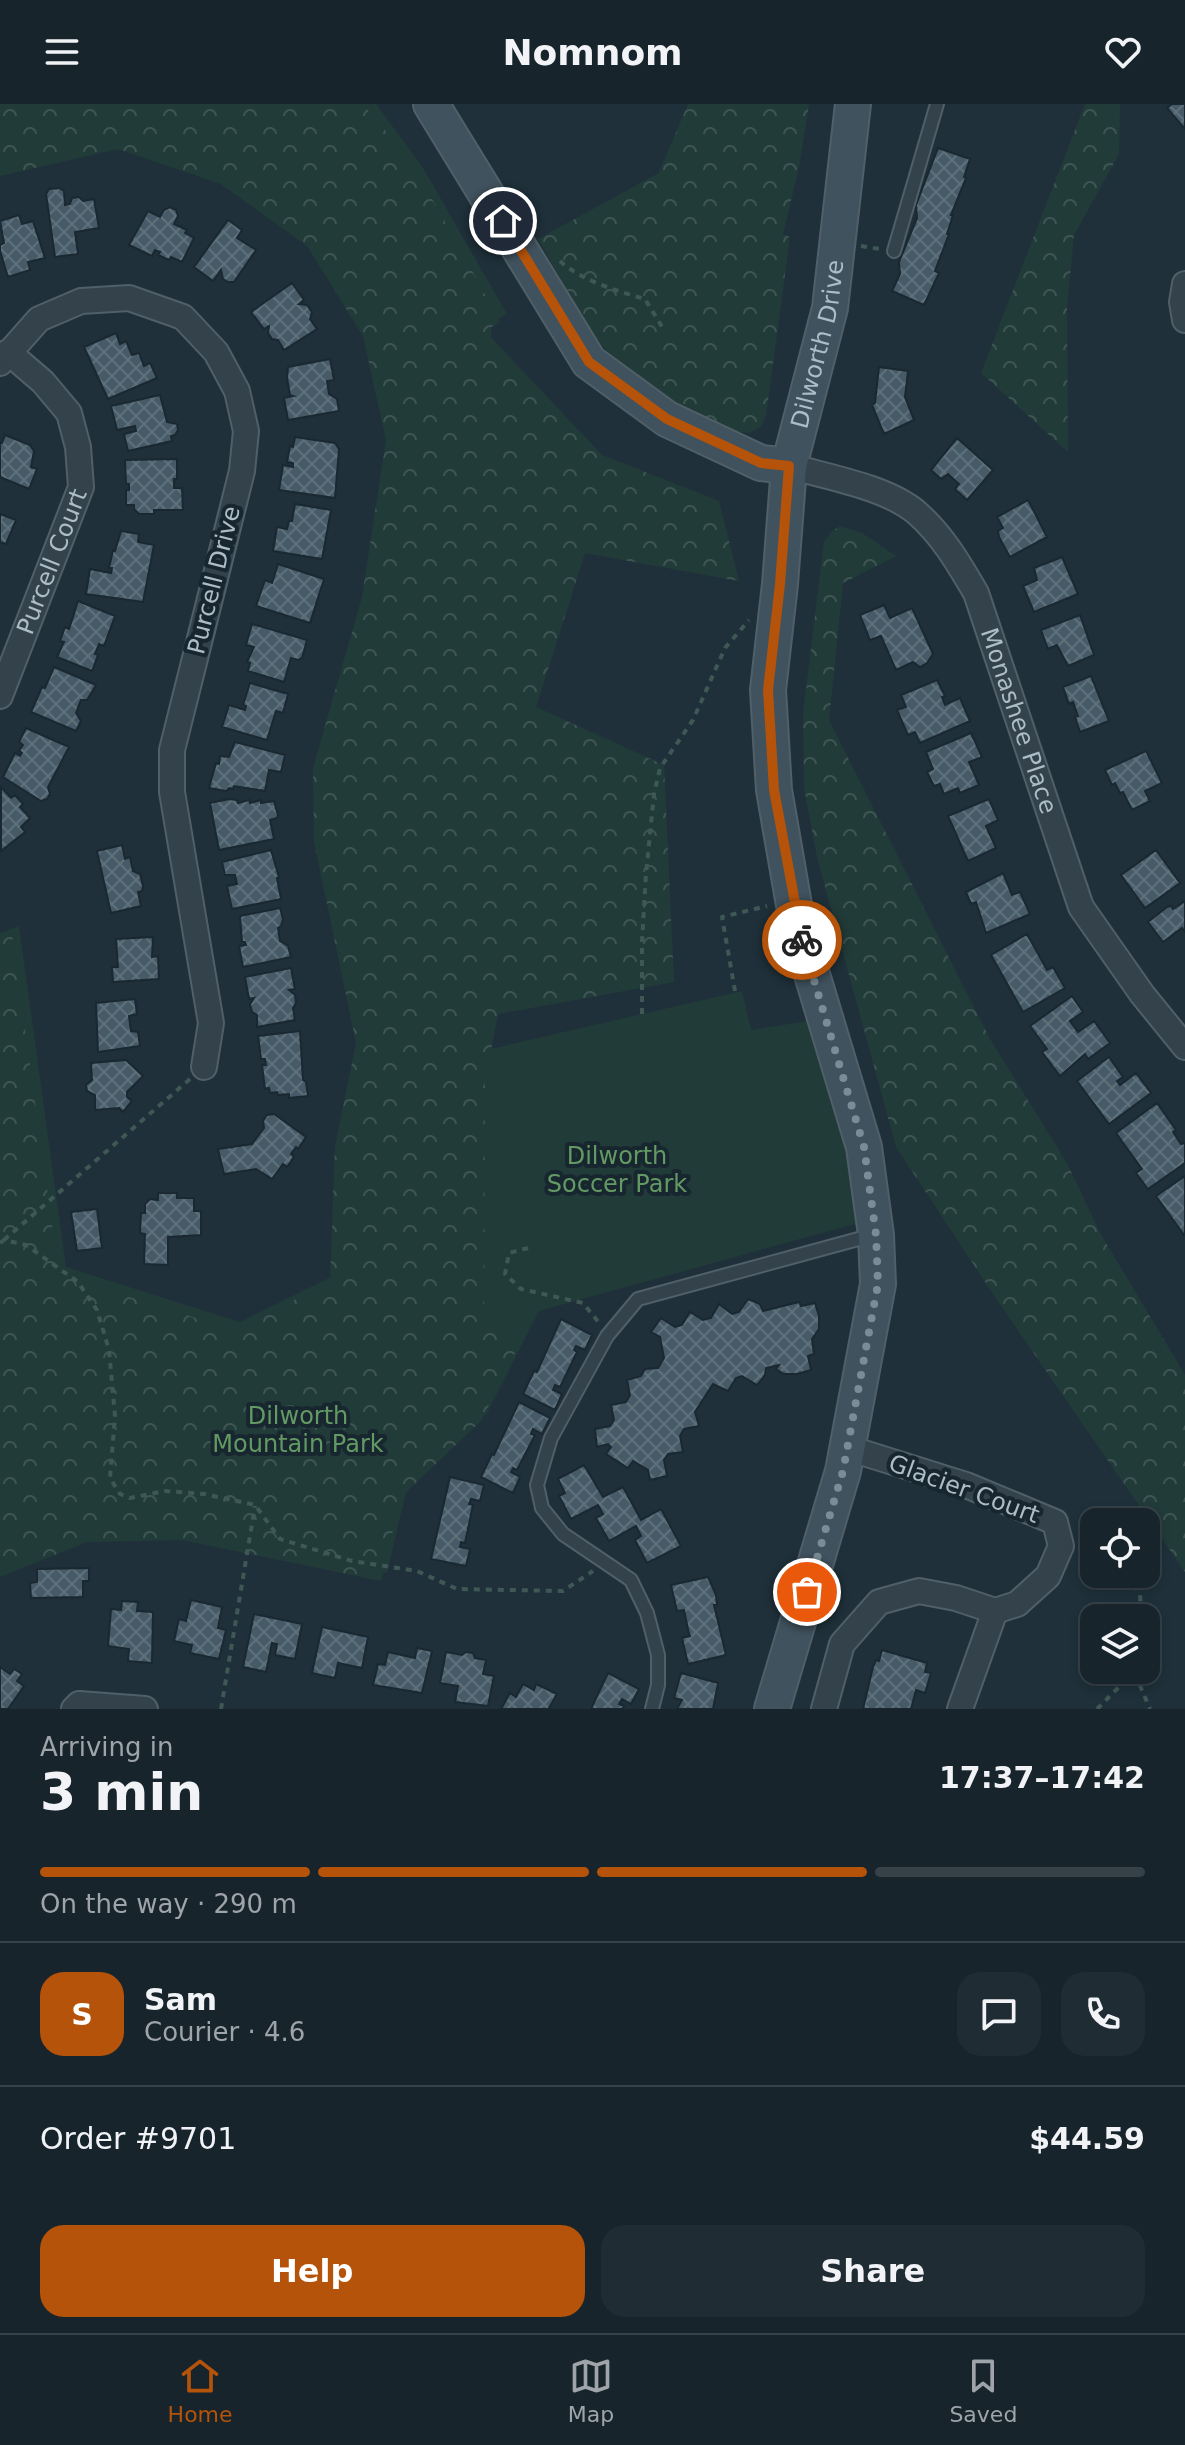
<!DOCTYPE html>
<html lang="en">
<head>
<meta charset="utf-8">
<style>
  body { margin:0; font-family:"DejaVu Sans",sans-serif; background:#202c34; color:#f1f3f6; height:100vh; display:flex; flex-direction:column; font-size:30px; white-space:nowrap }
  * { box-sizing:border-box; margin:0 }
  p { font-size:26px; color:#9ea4a9 }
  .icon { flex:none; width:44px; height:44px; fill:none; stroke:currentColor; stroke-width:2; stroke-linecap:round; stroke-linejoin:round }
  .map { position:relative; height:1605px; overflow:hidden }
  .sheet { display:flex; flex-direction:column; background:#17242c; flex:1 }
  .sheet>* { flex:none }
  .buttons { position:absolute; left:1080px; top:1404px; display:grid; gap:16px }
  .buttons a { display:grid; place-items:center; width:80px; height:80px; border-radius:16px; background:#17242c; box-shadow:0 4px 12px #0003,0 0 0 2px #364148; font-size:40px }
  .pin { position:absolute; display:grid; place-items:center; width:68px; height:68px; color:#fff; margin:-34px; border:4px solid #fff; border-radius:50%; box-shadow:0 2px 8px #0007 }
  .courier { position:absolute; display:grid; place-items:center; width:80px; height:80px; margin:-40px; border:6px solid #b45309; border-radius:50%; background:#fff; color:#222; box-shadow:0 2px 10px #0007 }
  .summary em { font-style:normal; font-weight:700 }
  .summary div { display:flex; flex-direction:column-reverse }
  .summary { display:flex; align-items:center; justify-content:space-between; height:136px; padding:0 40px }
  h1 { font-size:52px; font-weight:700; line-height:60px }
  .bar { display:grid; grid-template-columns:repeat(4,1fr); gap:12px 8px; align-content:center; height:96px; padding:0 40px }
  .bar i { height:10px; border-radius:6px; background:#364148 }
  .bar .current { background:#b45309 }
  .bar p { grid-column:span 4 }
  .line { display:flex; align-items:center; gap:20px; padding:0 40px; border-top:2px solid #364148 }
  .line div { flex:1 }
  .round { display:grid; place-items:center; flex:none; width:84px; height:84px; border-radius:24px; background:#202c34 }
  .button { display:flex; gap:16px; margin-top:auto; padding:16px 40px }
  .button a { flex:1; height:92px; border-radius:24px; background:#b45309; color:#fff; font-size:32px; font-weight:700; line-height:92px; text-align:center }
  .button a+a { background:#202c34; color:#f1f3f6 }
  header { display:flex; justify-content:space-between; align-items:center; height:104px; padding:0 40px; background:#17242c; font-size:36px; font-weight:700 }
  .menu { display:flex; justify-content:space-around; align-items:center; height:112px; border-top:2px solid #364148; background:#17242c; font-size:22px; color:#9ea4a9 }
  .menu a { display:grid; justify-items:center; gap:4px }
  .menu .current { color:#b45309 }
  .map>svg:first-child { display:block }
</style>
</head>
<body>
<header><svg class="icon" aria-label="menu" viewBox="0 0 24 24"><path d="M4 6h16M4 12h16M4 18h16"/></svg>Nomnom<svg class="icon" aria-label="heart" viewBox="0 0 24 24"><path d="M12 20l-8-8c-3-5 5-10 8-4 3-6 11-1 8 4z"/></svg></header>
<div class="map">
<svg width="1185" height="1605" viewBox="0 0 1185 1605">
  <defs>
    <pattern id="forest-crowns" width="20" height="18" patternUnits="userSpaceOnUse" patternTransform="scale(2)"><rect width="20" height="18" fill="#213b39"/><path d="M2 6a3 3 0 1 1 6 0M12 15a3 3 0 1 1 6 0" fill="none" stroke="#3f5554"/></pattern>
    <pattern id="building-cross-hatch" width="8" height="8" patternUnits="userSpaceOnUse" patternTransform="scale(2)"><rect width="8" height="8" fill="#465b67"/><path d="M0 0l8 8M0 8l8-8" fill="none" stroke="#5e717b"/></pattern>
  </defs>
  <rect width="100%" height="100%" fill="#1f303a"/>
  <path fill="#213b39" d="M0 0H376L422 62 507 210 491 219 494 415 490 945 742 887 751 926 826 914 873 1115 539 1207 487 1309 407 1384 387 1469 188 1428 94 1429 0 1468V829L19 822 66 1163 240 1218 337 1170 363 931 368 485 392 328 370 224 313 134 227 71Z"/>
  <path fill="url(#forest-crowns)" d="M0 0H362C419 58 460 147 500 218L485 227 602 351 719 397 739 477 585 449 536 603 664 661 674 878 498 910 485 978 484 1228 532 1215 481 1317 401 1393 381 1477 182 1436 87 1438 0 1473V835L12 830 59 1171 234 1226 330 1178 335 1042 356 939 314 737 313 664 362 493 386 336 363 232 307 142 221 80 118 45 0 72Z
    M688 0H809L799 63 783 130 790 133 766 312 761 323 749 329 728 326 693 315 614 257 587 221 538 135 659 69Z
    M1085 0H1120L1119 50 1074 131 1067 203 1068 348 981 269Z
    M840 422 862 429 896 452 843 479 829 616 990 935 1068 1061 1100 1129 1185 1271V1468L995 1193 896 1043 817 753 804 683 803 610 824 438 831 428Z"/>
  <path fill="url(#building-cross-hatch)" stroke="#1a2831" stroke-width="2" d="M1172 0H1185V25L1167 4Z
    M938 44 970 55 964 73 966 74 951 111H953L947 130H949L935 167 939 169 924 201 892 187 900 170 899 158 917 114 916 101Z
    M59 84 64 87 65 101 70 100 72 94 79 93 83 97 94 95 99 124 75 128 78 150 55 153 46 90 49 85Z
    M170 103 176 106 178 112 174 120 187 126 185 129 194 134 182 158 171 153 169 156 158 151 160 148 155 146 152 152 129 141 148 107 160 113 164 106Z
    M19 111 22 120 33 117 45 154 28 158 30 166 8 173 0 147V141L4 139 0 117Z
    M228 116 242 126 237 134 256 146 234 178H228L223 175 221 166 213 177 194 163Z
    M292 179 304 196 299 200 307 201 312 208 310 215 317 225 284 246 278 236 272 235 268 229 269 222 264 225 251 208Z
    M116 229 120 240 126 237 132 251 139 249 144 262 150 259 157 274 108 295 84 243Z
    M330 255 334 276 327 277 329 290 337 295 339 307 288 316 284 294 293 292 290 291 287 274 288 263Z
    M879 263 908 267 905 293 914 316 884 330 872 301 875 299Z
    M160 291 167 318 177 320 178 326 175 331 171 332 172 337 128 347 124 330 136 327 135 322 117 326 111 302Z
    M5 331 30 341 34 347 31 363 37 365 29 385 0 373V338L2 339Z
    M295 333 335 339 339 345 335 394 279 386 283 361 293 363V359L287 358 290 342 293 343Z
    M957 334 993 366 967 396 955 385 959 380 948 370 941 375 931 366Z
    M177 355V375H174V384H182L183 406H154V410H139L134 405V401H126V386H129V380H126L125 356Z
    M1028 396 1047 433 1010 453 999 433 998 427 1003 424 997 413Z
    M295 400 331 406 322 455 273 447 277 423 287 425 289 417H292Z
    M0 410 16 416 6 440 0 438Z
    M121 427 139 430 138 438 154 441 143 498 86 490 90 465 111 469 112 464H109L113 446 115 447Z
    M1062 453 1078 490 1034 508 1023 482 1037 476 1034 464Z
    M278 460 324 475 310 519 256 502 265 476 272 479Z
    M78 497 115 512 104 542 99 540 95 550 98 551 92 567 57 553 64 538 60 537 65 523 69 525Z
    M884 501 890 514 912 504 933 550 927 559 920 563 913 558 896 566 881 532 870 536 860 511Z
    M1080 511 1094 551 1068 562 1057 541 1048 545 1041 526Z
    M252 520 307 536 302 554 298 556 291 554 284 578 248 567 250 559 247 558 254 543 246 541Z
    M54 563 96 581 87 596H81L76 609 81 617 76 627 31 608 42 583 45 584Z
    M1091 572 1109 617 1080 628 1075 613 1078 612 1073 598 1069 600 1063 583Z
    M937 576 945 592 942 593 945 601 960 594 970 617 920 639 915 628 908 631 897 606 906 603 901 591Z
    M250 579 288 590 283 609 276 607 267 636 222 623 229 601 245 606 246 602 243 601Z
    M26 624 69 643 48 683 50 690 47 695 41 697 3 673 15 649 20 652 22 649 19 647 23 641 19 638Z
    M971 629 982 653 969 658 979 681 960 689 958 684 944 690 940 680 934 682 927 668 933 665 926 648Z
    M235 638 285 651 281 668 269 666 265 687 234 682 233 685 229 684 226 687 209 684 216 659 219 660 220 652 229 653Z
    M1146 647 1162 679 1145 687 1150 697 1132 706 1123 688 1120 689 1115 679 1112 681 1105 666Z
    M1 683 11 694 15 691 23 700 20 703 30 714 21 723 25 728 1 747Z
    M229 695 237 696 238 699 249 696 250 699 261 696V699L274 697 278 711 277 714 270 716 274 735 219 746 210 699Z
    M989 695 998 716 986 722 996 744 968 757 948 712Z
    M122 741 125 755 130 753 133 767 140 770 143 782 142 787 138 788 141 802 111 809 97 747Z
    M271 746 279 773 277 774 281 795 232 805 227 782 237 780 235 771H225L222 758Z
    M1156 746 1180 779 1145 804 1121 771Z
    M1003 769 1012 791 1020 788 1030 810 986 829 976 798 971 800 966 788Z
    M1185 797V828L1182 824 1163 838 1148 818 1167 803 1171 802 1173 805Z
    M280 804 283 815 281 822 278 824 280 837 288 842 291 853 243 863 239 842 246 841 245 838H242L240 812Z
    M1027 830 1047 866 1053 863 1065 884 1023 908 991 851Z
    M153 833 152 853 158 852 159 875 113 878 112 863H118L116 835Z
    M291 864 295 885 289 886 295 891 296 899 293 904 295 916 257 923V911L252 908 250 900 254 894 249 895 245 873Z
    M1072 892 1083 908 1070 917 1078 928 1094 917 1110 939 1088 955 1085 950 1060 972 1042 948 1047 945 1030 922Z
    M135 895 137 910 129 912 131 927 138 928 140 942 98 948 96 899Z
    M300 927 303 976 306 978 308 992 289 994V990L278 991 277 988 270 989 269 984 265 985 262 961H266L265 955H261L258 932Z
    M1109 953 1123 973 1117 977 1120 981 1136 969 1151 989 1109 1020 1077 977Z
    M126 956 143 972 127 988V993L132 997 123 1008 119 1004 95 1006V991L87 987 86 981 92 976 91 959Z
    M1157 999 1176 1026 1173 1028 1181 1040 1185 1039V1059L1148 1085 1136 1069 1142 1065 1116 1029Z
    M274 1010 306 1033 298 1045 296 1043 291 1050 294 1053 287 1063 283 1060 272 1075 256 1065 224 1070 218 1045 252 1040 264 1024 263 1017 267 1011Z
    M1185 1072V1130L1184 1131 1156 1092Z
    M158 1089H177V1094H194V1107H201V1131L168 1133V1161L144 1160 145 1130 140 1129 141 1109H145V1100L150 1095 158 1096Z
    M97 1105 102 1144 77 1147 71 1108Z
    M748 1195 760 1200 763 1207 799 1198 801 1202 815 1199 819 1212V1225L812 1235 814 1250 808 1252 811 1266 797 1270H784L776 1265 779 1261 766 1264 765 1271 757 1281 742 1272 736 1274 728 1287 713 1280 695 1308 699 1322 684 1325 680 1332 683 1348 668 1350 664 1356 667 1372 650 1376 648 1366 633 1357 628 1364 606 1350 611 1343 608 1340 597 1343 595 1325 610 1322 614 1316 611 1301 626 1298 630 1291 627 1276 641 1272 645 1265 658 1264 664 1254 660 1233 651 1228 661 1214 675 1223 682 1221 690 1208 703 1216 711 1214 719 1200 732 1210 739 1208Z
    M561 1215 592 1231 585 1246 576 1242 574 1246 577 1248 560 1283 555 1281 553 1286 562 1290 555 1306 523 1290 534 1267 537 1268Z
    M519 1298 550 1314 542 1330 533 1325 531 1330 535 1331 517 1366 513 1364 511 1368 520 1373 513 1389 481 1373 492 1350 494 1351Z
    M584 1361 603 1393 623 1383 641 1416 661 1405 681 1442 647 1459 635 1436 641 1432 636 1422 609 1437 596 1414 603 1410 598 1401 571 1415 559 1392 565 1389 558 1375Z
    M450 1373 484 1381 480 1397 471 1395 469 1400 473 1401 465 1439 461 1438 460 1443 470 1445 466 1462 431 1455Z
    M89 1464V1477H83V1493L31 1494 30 1479 37 1478V1465Z
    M708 1473 716 1491 717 1501H714L726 1551 688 1560 682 1534 690 1532 689 1530 684 1506 677 1507 671 1481Z
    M191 1496 222 1503 218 1524 226 1526 219 1555 190 1549 192 1541 174 1537 179 1515 186 1517Z
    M122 1497 138 1498 137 1507 153 1508 152 1559 128 1557 129 1545 108 1542 111 1505 121 1506Z
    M254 1510 302 1520 295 1555 275 1551 277 1540 272 1539 266 1568 243 1563Z
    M322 1523 368 1533 362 1564 338 1559 335 1574 312 1569Z
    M417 1544 432 1547 422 1589 373 1581 378 1560 385 1561 388 1548 415 1554Z
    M882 1546 927 1559 925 1568 931 1569 925 1589 916 1586 911 1605H863L873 1563 876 1556 879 1557Z
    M446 1548 462 1551 466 1548 473 1549 475 1554 486 1556 483 1570 494 1572 488 1602 455 1598 458 1582 440 1579Z
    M0 1563 10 1570 14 1565 22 1570 17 1577 24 1582 8 1605H0Z
    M608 1569 639 1585 631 1600 622 1595 619 1600 624 1602 622 1605H591Z
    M681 1569 718 1579 713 1605H677L682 1596 674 1594Z
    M523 1580 534 1586 536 1580 557 1590 549 1604 552 1605H501L510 1589 516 1593Z"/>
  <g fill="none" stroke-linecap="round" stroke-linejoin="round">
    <defs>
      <path id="lane" d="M894 147 937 0
        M652 1605 658 1581V1551L647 1509 631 1476 563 1430 542 1404 537 1381 551 1334 607 1232 638 1195 873 1131"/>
      <g id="street">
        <path d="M1185 180 1182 198 1185 216"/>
        <path d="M0 259 39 215 81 197 129 194 183 213 216 248 237 287 246 327 242 367 172 646V688L211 919 204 963"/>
        <path id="s1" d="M789 362C827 373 887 383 917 409 943 432 959 460 976 489L1081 803 1142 890 1185 943"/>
        <path id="s2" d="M0 592 81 383 78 343 69 309 43 278 8 248"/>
        <path d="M74 1605 79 1600 145 1605"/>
        <path d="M824 1605 842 1540 879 1498 919 1487 956 1494 995 1507 1017 1500 1048 1472 1061 1442 1055 1418 966 1381 848 1344"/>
        <path d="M960 1605 995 1507"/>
      </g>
      <g id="secondary">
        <path d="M431 0 589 258 667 315 761 359 789 362"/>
        <path id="s3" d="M772 1605 843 1367 878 1180 876 1131 864 1043 798 824 774 686 768 586 780 480 789 362 830 204 853 0"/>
      </g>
    </defs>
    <use href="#lane" stroke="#505f68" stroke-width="16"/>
    <use href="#street" stroke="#505f68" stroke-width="28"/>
    <use href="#secondary" stroke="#505f68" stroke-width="38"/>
    <path stroke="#3f5855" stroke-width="4" stroke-dasharray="6 6" stroke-linecap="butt" d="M861 142 880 145
      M560 157C582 177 617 187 645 195L664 226
      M735 887 722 813 767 802
      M642 910V838L646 770 654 690 660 664 693 616 725 544 749 516
      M4 1136 190 975
      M0 1139 4 1136 26 1141 78 1178 97 1206 109 1246 115 1312 110 1374 120 1390 130 1394 165 1387 204 1390 255 1401 280 1435 352 1457 417 1467 457 1485 563 1487 593 1467
      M528 1144 509 1149 505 1170 521 1185 583 1199 600 1220
      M1081 1426 1094 1431
      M1129 1470 1140 1491 1142 1514
      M1135 1570 1150 1605
      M221 1605 255 1402
      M1097 1605 1136 1566"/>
    <use href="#lane" stroke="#33424b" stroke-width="12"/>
    <use href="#street" stroke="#33424b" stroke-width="24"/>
    <use href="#secondary" stroke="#40525e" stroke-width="34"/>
  </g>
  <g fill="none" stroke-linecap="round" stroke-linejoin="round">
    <path stroke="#7b8c96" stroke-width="8" stroke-dasharray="0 14.4" d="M802 836 864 1043 876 1131 878 1180 843 1367 807 1488"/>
    <path stroke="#b45309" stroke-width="10" d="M503 117 589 258 667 315 761 359 789 362 780 480 768 586 774 686 802 836"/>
  </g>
  <g text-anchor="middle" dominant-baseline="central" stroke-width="8" stroke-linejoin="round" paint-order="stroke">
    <g font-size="24" fill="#adbdc7" stroke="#18262f">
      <text stroke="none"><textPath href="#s3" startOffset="1396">Dilworth Drive</textPath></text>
      <text stroke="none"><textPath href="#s2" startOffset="144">Purcell Court</textPath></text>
      <text transform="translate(214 476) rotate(-76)">Purcell Drive</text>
      <text stroke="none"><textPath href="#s1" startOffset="372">Monashee Place</textPath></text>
      <text transform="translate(964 1385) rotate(20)">Glacier Court</text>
    </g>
    <g font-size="24" fill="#639a64" stroke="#18262f">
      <text x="617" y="1052">Dilworth<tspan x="617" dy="28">Soccer Park</tspan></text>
      <text x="298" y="1312">Dilworth<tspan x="298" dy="28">Mountain Park</tspan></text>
    </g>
  </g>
</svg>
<div class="buttons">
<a><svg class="icon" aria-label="locate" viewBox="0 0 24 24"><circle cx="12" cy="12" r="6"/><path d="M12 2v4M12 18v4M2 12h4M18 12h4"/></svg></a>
<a><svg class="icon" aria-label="layers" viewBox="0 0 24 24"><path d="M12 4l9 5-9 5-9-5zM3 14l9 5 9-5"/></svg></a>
</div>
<div class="pin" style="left:807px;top:1488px;background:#ea580c"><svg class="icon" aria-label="bag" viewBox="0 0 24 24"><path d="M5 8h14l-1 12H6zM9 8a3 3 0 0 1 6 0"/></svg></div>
<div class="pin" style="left:503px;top:117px;background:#1f2937"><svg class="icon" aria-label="home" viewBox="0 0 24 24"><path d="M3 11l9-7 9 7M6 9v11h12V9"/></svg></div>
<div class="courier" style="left:802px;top:836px"><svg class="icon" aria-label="bike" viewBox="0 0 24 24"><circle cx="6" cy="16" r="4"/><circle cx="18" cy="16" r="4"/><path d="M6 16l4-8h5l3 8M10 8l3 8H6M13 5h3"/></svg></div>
</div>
<section class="sheet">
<div class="summary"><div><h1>3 min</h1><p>Arriving in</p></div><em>17:37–17:42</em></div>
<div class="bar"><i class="current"></i><i class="current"></i><i class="current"></i><i></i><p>On the way · 290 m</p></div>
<div class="line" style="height:144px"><b class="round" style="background:#b45309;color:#fff">S</b><div><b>Sam</b><p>Courier · 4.6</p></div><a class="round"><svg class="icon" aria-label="chat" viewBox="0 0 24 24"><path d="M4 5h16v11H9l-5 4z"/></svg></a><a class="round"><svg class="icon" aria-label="phone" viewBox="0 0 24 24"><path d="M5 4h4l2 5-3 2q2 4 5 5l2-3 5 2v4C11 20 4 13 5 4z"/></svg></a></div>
<div class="line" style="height:104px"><div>Order #9701</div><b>$44.59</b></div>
<div class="button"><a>Help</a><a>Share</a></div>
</section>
<nav class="menu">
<a class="current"><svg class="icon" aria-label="home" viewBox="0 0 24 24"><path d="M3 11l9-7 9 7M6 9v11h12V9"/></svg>Home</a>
<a><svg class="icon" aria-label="map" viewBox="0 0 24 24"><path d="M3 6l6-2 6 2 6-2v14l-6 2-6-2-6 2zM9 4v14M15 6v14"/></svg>Map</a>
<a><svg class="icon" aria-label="saved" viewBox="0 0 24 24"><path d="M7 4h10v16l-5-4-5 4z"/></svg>Saved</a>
</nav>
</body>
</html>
